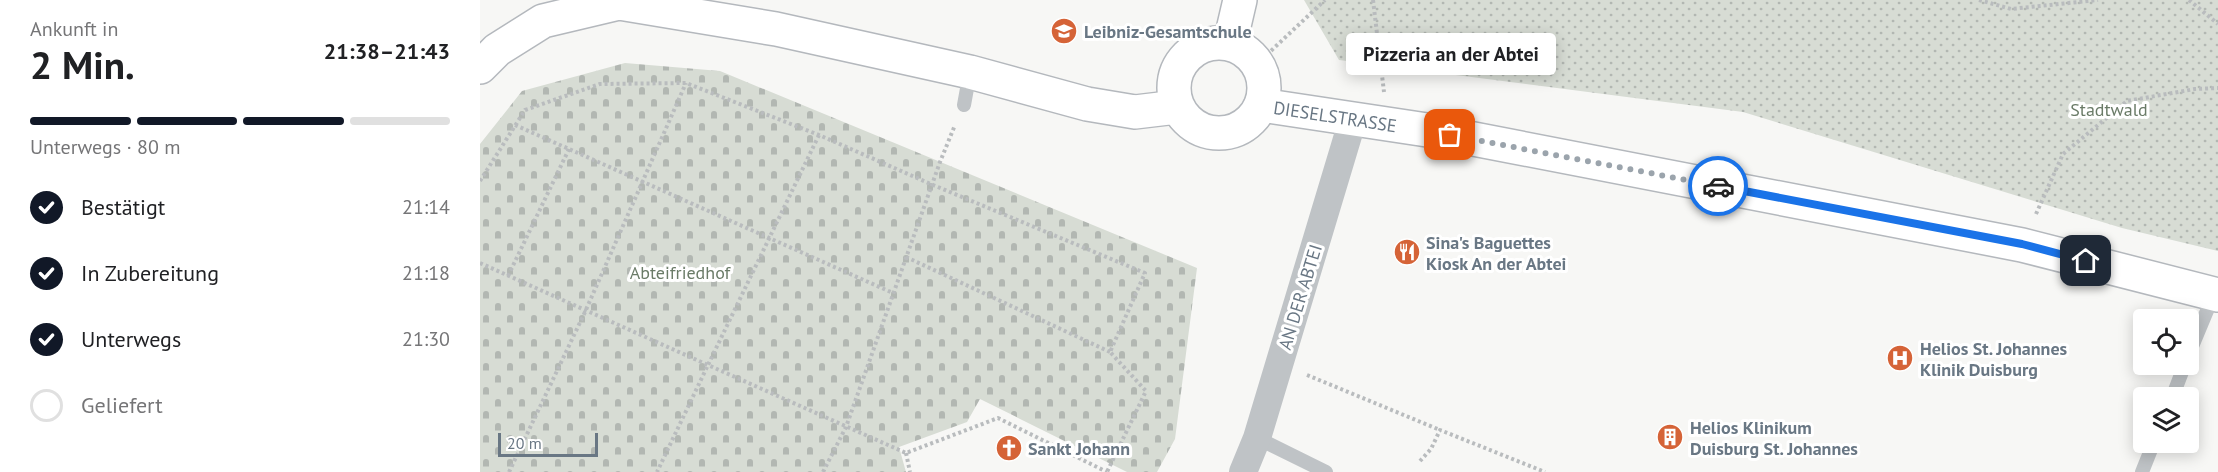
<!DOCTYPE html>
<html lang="de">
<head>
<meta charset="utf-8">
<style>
  body { margin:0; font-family:"PT Sans",sans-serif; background:#f6f6f6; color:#202124; height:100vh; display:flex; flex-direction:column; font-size:22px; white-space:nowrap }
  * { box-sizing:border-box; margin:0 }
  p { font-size:20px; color:#757577 }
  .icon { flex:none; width:33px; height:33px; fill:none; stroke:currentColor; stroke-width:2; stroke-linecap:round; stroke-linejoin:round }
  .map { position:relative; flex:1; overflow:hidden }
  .side { display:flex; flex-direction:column; background:#fff; width:480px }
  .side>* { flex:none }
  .buttons { position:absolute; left:1653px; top:309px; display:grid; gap:12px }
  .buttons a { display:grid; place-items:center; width:66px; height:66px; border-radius:6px; background:#fff; box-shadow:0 3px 15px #0003; font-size:30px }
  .scale { position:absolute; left:18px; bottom:15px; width:100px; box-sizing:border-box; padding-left:6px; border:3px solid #697784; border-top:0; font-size:16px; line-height:21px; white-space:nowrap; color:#697784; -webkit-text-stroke:4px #fff; paint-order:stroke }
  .pin { position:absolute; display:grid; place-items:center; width:51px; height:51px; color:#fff; margin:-26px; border-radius:12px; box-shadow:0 3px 9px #0006 }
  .courier { position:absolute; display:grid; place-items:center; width:60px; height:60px; margin:-30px; border:4px solid #1a73e8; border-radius:50%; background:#fff; color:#222; box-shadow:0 2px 8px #0007 }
  .bubble { position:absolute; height:42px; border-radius:6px; background:#fff; box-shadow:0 3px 15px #0003; font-size:20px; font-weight:600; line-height:42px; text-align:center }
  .summary em { font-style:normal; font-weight:600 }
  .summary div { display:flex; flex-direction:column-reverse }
  .summary { display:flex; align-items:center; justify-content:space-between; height:102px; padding:0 30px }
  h1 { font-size:39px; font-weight:600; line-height:45px }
  .bar { display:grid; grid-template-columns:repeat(4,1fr); gap:9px 6px; align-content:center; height:72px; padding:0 30px }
  .bar i { height:8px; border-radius:4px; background:#e0e0e0 }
  .bar .selected { background:#111827 }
  .bar p { grid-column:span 4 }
  ol { padding:0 30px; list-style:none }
  li { display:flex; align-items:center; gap:18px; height:66px }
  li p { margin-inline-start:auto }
  li .icon { padding:6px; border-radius:50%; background:#111827; color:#fff; stroke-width:4 }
  li:last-child { color:#757577 }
  li i { width:33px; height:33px; border:3px solid #e0e0e0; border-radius:50% }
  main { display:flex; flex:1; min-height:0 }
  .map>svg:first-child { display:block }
</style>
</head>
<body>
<main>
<section class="side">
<div class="summary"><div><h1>2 Min.</h1><p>Ankunft in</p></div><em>21:38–21:43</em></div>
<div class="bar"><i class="selected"></i><i class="selected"></i><i class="selected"></i><i></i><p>Unterwegs · 80 m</p></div>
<ol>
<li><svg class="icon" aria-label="check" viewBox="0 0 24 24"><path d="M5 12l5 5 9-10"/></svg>Bestätigt<p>21:14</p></li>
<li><svg class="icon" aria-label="check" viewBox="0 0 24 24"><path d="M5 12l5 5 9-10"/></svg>In Zubereitung<p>21:18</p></li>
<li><svg class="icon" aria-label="check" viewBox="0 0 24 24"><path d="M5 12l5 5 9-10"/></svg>Unterwegs<p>21:30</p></li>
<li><i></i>Geliefert</li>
</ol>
</section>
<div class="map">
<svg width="1738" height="472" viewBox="0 0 1738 472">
  <defs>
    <pattern id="cemetery-stones" width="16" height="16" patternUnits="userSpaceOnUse" patternTransform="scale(1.5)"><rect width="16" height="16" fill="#d7dcd4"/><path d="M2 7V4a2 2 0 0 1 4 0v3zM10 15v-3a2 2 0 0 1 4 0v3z" fill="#b2b7b2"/></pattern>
    <pattern id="park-dots" width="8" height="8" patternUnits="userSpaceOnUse" patternTransform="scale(1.5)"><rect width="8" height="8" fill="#d7dcd4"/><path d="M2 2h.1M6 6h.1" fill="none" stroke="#b2b7b2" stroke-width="1.8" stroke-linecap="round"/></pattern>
  </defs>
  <rect width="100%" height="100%" fill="#f7f7f5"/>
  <path fill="url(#cemetery-stones)" d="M145 63 240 71 717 268 695 439 677 472H647L500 399 487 422 419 447 426 472H0V144L42 91Z"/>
  <path fill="url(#park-dots)" d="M824 0H1738V251L1642 228 1263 112 859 60Z"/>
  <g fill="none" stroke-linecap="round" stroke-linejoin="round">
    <defs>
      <g id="secondary">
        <circle cx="739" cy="88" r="45"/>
        <path d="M750 43 760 0"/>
        <path d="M0 67 17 50 63 21 139 3 296 29 490 72 607 104 655 112 697 107"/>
        <path id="s1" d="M781 105 947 130 1542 245 1738 295"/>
      </g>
    </defs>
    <use href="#secondary" stroke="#b4b8bd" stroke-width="36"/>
    <path stroke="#b9bcbe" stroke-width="4" stroke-dasharray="3 3" stroke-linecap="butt" d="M893 0 904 92
      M1499 0 1531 9 1618 0
      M1709 0 1738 24
      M778 63 845 0
      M35 125 413 293
      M339 135 228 365 426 453 518 418 627 472
      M0 181 45 110 120 84 206 83 339 135 453 185 665 273 630 352 666 391 627 472
      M1556 214 1583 154 1647 101 1715 89 1738 88
      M426 257 630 352
      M0 263 228 365 177 472
      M28 276 89 149
      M827 375 960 430
      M426 453 430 472
      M940 461 951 449 960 430 1065 472
      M29 472 105 312 206 83
      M343 472 366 427 460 162 475 125"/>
    <path stroke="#bfc3c6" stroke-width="14" d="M484 105 490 72
      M1708 356 1734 294
      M1692 398 1705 364
      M777 438 846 472
      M1662 472 1674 442"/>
    <path stroke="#bfc3c6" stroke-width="28" d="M763 472 777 438 873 119"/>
    <use href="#secondary" stroke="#fff" stroke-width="33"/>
  </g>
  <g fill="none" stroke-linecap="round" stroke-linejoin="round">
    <path stroke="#9ba4ac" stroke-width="6" stroke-dasharray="0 10.8" d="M970 135 1238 186"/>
    <path stroke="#1a73e8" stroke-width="8" d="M1238 186 1542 244 1606 261"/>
  </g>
  <defs>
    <symbol id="school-disc" viewBox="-11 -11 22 22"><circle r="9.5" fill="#d56337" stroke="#fff"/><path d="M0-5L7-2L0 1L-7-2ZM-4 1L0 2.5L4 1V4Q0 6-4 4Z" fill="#fff"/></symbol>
    <symbol id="restaurant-disc" viewBox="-11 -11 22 22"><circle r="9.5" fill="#d56337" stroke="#fff"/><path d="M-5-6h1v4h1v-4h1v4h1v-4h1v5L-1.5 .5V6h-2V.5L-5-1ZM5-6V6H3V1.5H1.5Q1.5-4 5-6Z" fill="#fff"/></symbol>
    <symbol id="hospital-disc" viewBox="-11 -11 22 22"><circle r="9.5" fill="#d56337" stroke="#fff"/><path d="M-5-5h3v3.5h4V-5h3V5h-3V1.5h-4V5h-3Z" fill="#fff"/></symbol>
    <symbol id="building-disc" viewBox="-11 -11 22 22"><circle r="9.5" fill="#d56337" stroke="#fff"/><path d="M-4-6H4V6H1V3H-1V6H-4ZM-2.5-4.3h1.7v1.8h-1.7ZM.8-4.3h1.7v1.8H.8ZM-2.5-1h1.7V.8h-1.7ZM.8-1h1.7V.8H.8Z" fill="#fff"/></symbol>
    <symbol id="church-disc" viewBox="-11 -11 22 22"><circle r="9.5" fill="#d56337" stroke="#fff"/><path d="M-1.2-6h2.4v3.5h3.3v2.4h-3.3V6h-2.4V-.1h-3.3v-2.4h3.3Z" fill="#fff"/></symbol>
  </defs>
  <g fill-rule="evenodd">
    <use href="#school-disc" x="569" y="16" width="30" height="30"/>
    <use href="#restaurant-disc" x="912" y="237" width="30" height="30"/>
    <use href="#hospital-disc" x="1405" y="343" width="30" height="30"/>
    <use href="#building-disc" x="1175" y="422" width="30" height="30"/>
    <use href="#church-disc" x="514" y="433" width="30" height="30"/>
  </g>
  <g text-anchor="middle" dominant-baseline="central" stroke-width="6" stroke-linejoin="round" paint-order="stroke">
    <g font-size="18" font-weight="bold" fill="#697784" stroke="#fff" text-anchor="start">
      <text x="604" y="31">Leibniz-Gesamtschule</text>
      <text x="946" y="242">Sina's Baguettes<tspan x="946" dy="21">Kiosk An der Abtei</tspan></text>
      <text x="1440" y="348">Helios St. Johannes<tspan x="1440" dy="21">Klinik Duisburg</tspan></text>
      <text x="1210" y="427">Helios Klinikum<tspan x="1210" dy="21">Duisburg St. Johannes</tspan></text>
      <text x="548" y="448">Sankt Johann</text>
    </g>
    <g font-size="18" fill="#6a7b67" stroke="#fff">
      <text x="1629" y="109">Stadtwald</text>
      <text x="200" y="272">Abteifriedhof</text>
    </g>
    <g font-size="18" fill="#697784" stroke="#fff">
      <text stroke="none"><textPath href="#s1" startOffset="75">DIESELSTRASSE</textPath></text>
      <text transform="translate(820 297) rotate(-73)">AN DER ABTEI</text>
    </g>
  </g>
</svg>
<div class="buttons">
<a><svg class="icon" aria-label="locate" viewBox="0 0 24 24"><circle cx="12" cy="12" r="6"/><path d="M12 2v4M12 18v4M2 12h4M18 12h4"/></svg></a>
<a><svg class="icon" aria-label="layers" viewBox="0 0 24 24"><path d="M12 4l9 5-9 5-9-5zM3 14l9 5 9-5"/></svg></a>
</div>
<div class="scale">20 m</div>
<div class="pin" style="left:970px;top:135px;background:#ea580c"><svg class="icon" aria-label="bag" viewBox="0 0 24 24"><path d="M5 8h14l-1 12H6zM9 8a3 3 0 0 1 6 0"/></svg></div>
<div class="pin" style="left:1606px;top:261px;background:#1f2937"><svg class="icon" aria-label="home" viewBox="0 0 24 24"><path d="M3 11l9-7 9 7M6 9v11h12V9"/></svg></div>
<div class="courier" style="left:1238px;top:186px"><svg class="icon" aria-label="car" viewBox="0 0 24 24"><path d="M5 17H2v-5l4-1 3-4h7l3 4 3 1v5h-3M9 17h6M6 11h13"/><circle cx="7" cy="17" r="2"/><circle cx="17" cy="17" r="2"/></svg></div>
<div class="bubble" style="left:866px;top:33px;width:210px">Pizzeria an der Abtei</div>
</div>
</main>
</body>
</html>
